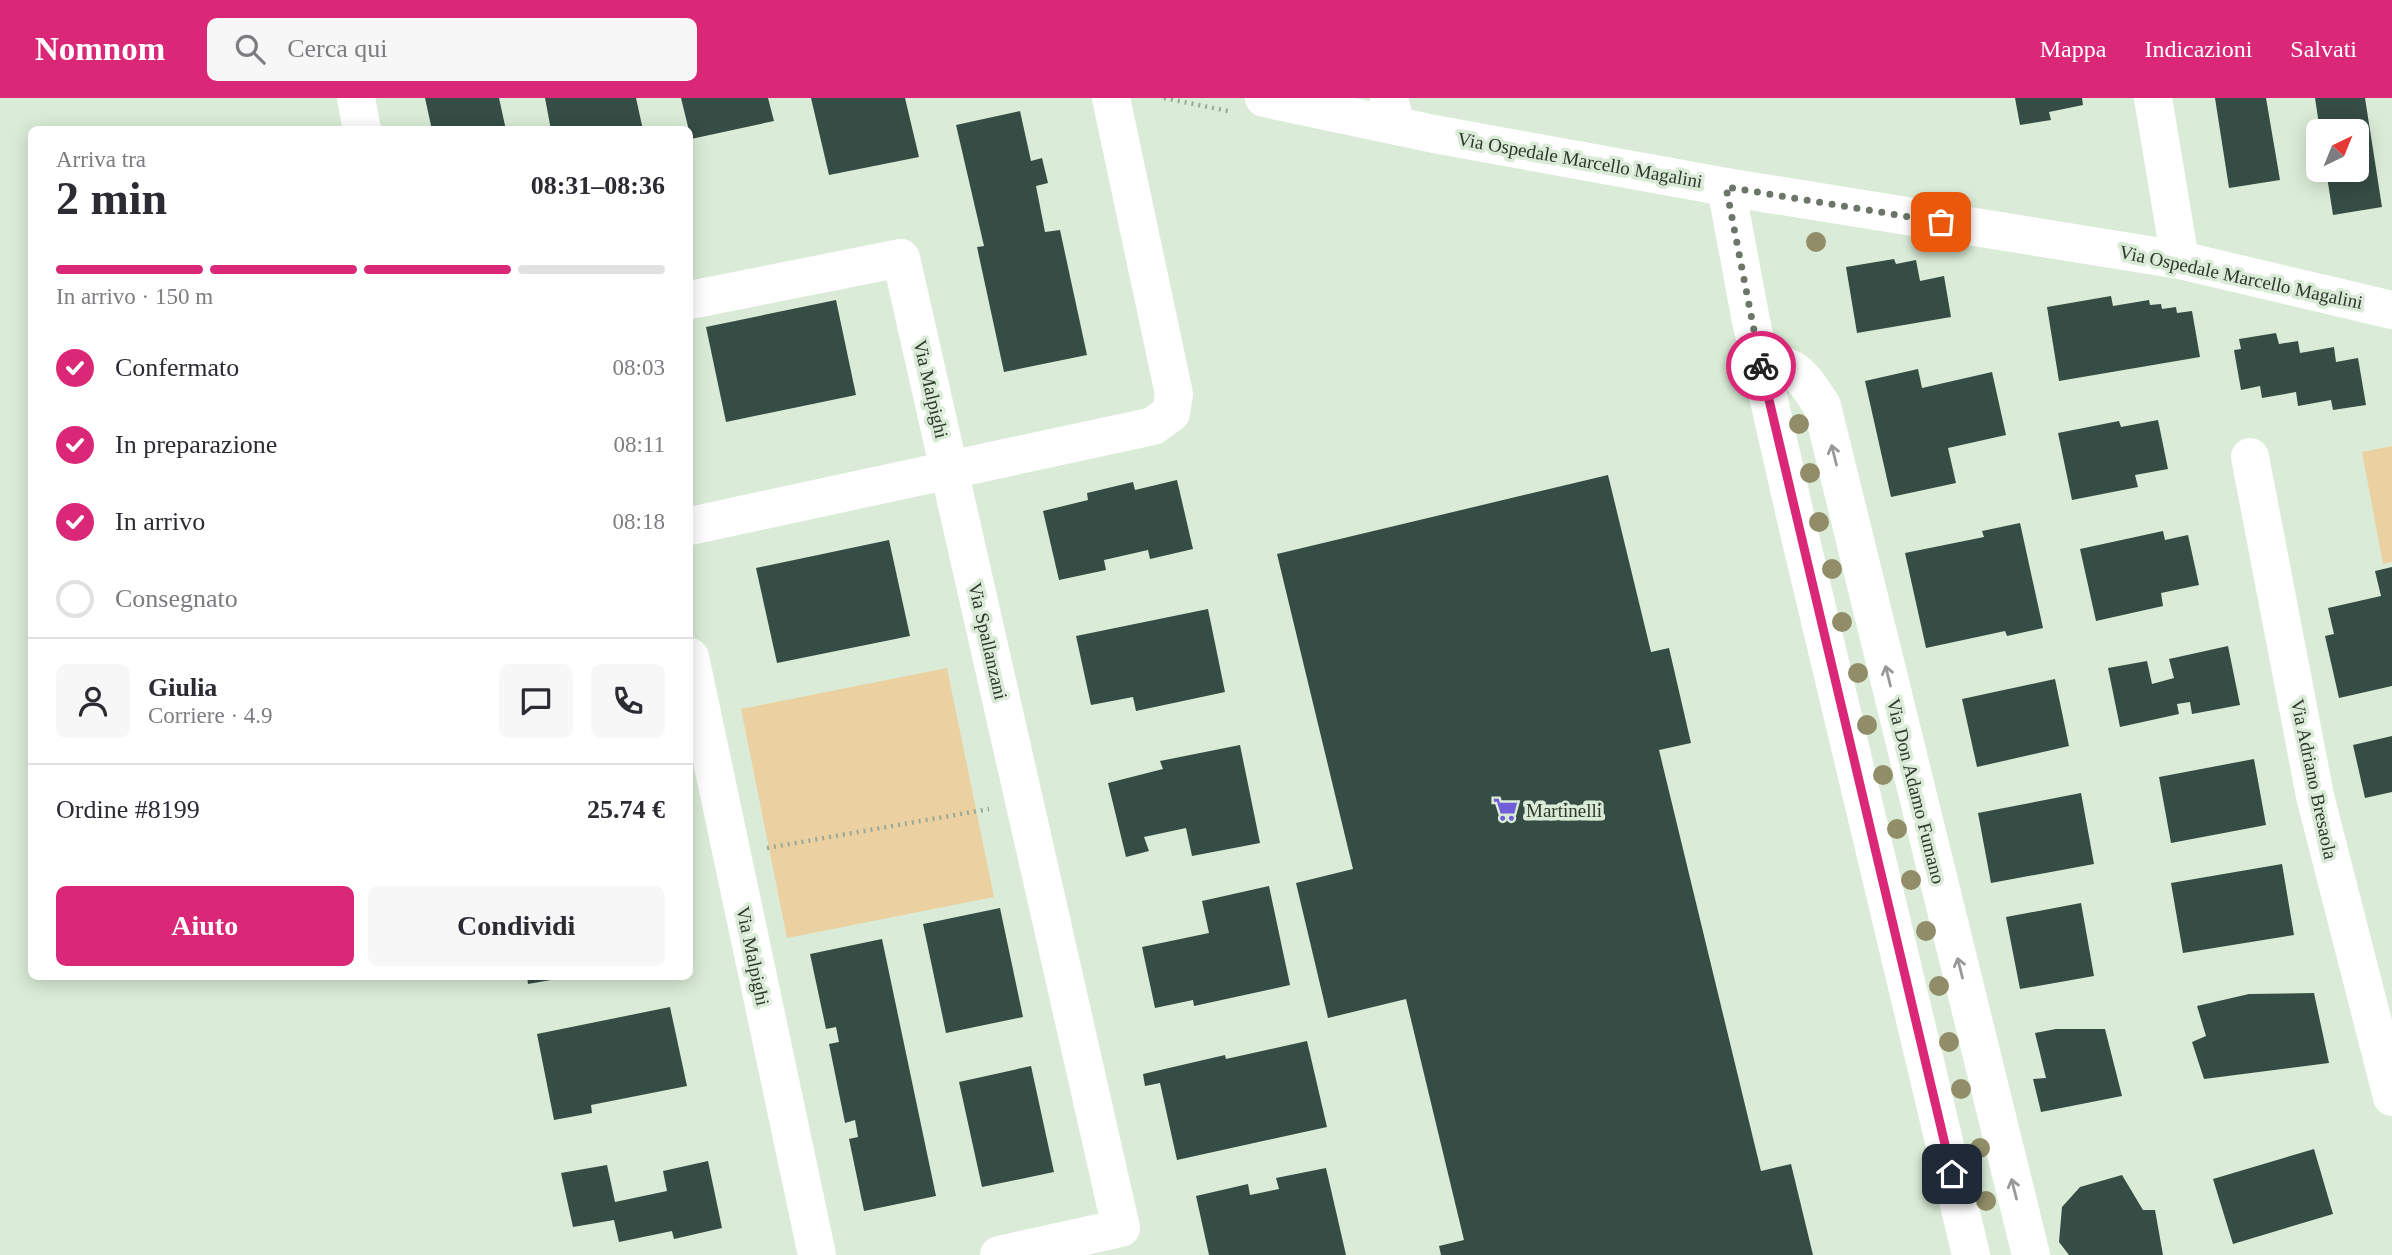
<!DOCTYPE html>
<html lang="it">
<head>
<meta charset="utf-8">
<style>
  body { margin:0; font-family:"Times New Roman",serif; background:#f7f7f7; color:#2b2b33; height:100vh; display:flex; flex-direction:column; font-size:26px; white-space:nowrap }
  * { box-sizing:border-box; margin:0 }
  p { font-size:23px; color:#7c7c81 }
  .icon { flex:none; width:38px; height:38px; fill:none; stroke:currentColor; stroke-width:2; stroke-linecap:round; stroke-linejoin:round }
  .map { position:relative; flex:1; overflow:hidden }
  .side { position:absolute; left:28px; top:28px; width:665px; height:854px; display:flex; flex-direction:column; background:#fff; border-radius:10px; box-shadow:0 4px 18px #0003 }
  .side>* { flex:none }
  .needle { width:46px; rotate:43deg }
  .tools { position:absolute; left:2306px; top:21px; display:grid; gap:14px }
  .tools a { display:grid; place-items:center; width:63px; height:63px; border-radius:10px; background:#fff; box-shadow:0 4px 18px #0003; font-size:35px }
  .pin { position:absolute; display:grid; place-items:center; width:60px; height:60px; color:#fff; margin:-30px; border-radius:14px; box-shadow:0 4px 10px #0006 }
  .courier { position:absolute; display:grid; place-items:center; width:70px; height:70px; margin:-35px; border:5px solid #db2777; border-radius:50%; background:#fff; color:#222; box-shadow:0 2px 9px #0007 }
  .headline em { font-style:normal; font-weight:700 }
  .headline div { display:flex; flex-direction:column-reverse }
  .headline { display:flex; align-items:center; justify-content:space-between; height:119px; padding:0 28px }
  h1 { font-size:46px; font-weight:700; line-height:52px }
  .bar { display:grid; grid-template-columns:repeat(4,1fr); gap:10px 7px; align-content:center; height:84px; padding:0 28px }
  .bar i { height:9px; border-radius:5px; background:#e1e1e2 }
  .bar .current { background:#db2777 }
  .bar p { grid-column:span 4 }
  .line { display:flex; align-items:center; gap:18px; padding:0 28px; border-top:2px solid #e1e1e2 }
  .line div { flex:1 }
  .round { display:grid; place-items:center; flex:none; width:74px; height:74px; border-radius:10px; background:#f7f7f7 }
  ol { padding:0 28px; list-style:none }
  li { display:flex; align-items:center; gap:21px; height:77px }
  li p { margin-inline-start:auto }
  li .icon { padding:7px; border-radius:50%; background:#db2777; color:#fff; stroke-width:4 }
  li:last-child { color:#7c7c81 }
  li i { width:38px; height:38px; border:4px solid #e1e1e2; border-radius:50% }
  .cta { display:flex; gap:14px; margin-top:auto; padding:14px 28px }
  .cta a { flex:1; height:80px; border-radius:10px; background:#db2777; color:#fff; font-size:28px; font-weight:700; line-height:80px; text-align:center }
  .cta a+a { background:#f7f7f7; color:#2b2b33 }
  header { display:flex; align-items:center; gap:42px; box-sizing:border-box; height:98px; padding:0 35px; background:#db2777; color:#fff }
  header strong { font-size:33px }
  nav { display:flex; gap:38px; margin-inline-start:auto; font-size:24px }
  .search { width:490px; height:63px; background:#f7f7f7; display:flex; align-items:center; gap:18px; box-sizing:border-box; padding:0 24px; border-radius:10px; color:#7c7c81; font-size:26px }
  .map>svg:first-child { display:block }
</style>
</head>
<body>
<header>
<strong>Nomnom</strong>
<div class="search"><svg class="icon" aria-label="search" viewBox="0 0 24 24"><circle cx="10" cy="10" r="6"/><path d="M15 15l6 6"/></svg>Cerca qui</div>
<nav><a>Mappa</a><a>Indicazioni</a><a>Salvati</a></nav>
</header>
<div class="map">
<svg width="2392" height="1157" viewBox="0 0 2392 1157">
  <rect width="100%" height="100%" fill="#daecd7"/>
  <path fill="#ebd1a1" d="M2392 348V464L2383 466 2362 354Z
    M947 570 994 799 787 840 741 611Z"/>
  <path fill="#354d44" d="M425 0H499L506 32H432Z
    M545 0H636L643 32H551Z
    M681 0H768L774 23 691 41Z
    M811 0H905L919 59 829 77Z
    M2015 0H2082L2083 7 2049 14 2051 22 2020 27Z
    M2215 0H2266L2280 82 2229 90Z
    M2315 0H2365L2382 109 2333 117 2326 72H2357V33H2320Z
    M1020 13 1031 63 1042 60 1048 85 1036 88 1045 134 1060 132 1087 257 1004 274 977 149 984 148 956 27Z
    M1894 161 1896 166 1916 162 1920 183 1944 178 1951 219 1857 235 1846 169Z
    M2111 198 2113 208 2149 202 2150 207 2161 206 2162 211 2176 209 2177 215 2192 213 2200 259 2059 283 2047 209Z
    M836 202 856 297 726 324 706 229Z
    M2276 235 2279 246 2298 243 2300 255 2334 249 2336 264 2358 260 2366 307 2333 312 2331 302 2298 308 2296 294 2262 300 2260 288 2241 292 2234 252 2241 251 2239 241Z
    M1918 271 1922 290 1992 274 2006 337 1948 350 1956 385 1891 399 1865 283Z
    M2158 322 2168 371 2135 377 2138 389 2072 402 2058 335 2119 323 2121 329Z
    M1608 377 1651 554 1669 550 1691 645 1659 652 1761 1073 1791 1066 1813 1157H1441L1439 1148 1464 1142 1406 901 1328 920 1296 785 1353 771 1277 456Z
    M1177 382 1193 451 1150 461 1148 452 1104 462 1106 472 1059 482 1043 413 1088 402 1087 395 1133 384 1135 392Z
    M2020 425 2043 530 2007 538 2005 533 1926 550 1905 455 1984 439 1982 433Z
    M2163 433 2165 442 2188 437 2199 487 2161 495 2163 508 2096 523 2080 451Z
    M889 442 910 538 777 565 756 470Z
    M2392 469V588L2339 600 2325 538 2334 536 2328 510 2381 498 2375 473Z
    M1208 511 1225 594 1136 613 1133 599 1091 607 1076 538Z
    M2228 548 2240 607 2192 616 2190 604 2177 606 2179 616 2120 629 2108 570 2147 563 2152 586 2174 580 2169 561Z
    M2055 581 2069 648 1977 669 1962 601Z
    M2392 638V694L2365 700 2353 647Z
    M1240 647 1260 745 1192 758 1186 730 1144 739 1149 753 1126 759 1108 685 1163 671 1160 663Z
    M2254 661 2266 727 2171 745 2159 679Z
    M2081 695 2094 766 1991 785 1978 715Z
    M2282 766 2294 837 2183 855 2171 785Z
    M1269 788 1290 887 1194 908 1193 902 1155 910 1142 849 1209 835 1202 803Z
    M2081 805 2094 878 2020 891 2006 819Z
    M1000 810 1023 919 946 935 923 826Z
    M882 841 936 1098 864 1113 849 1041 858 1039 855 1022 845 1025 829 946 839 944 836 929 826 931 810 856Z
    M527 878H562V880L528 886Z
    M2314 895 2329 965 2204 981 2192 944 2206 938 2197 908 2249 896Z
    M670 909 687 988 591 1007 592 1015 554 1022 537 936Z
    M2056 931H2105L2122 998 2041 1014 2033 981 2046 980 2035 935Z
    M1307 943 1327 1029 1177 1062 1160 985 1145 988 1143 976 1225 957 1226 961Z
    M1031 968 1054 1074 982 1089 959 984Z
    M2314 1051 2333 1116 2233 1146 2213 1081Z
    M708 1063 722 1130 674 1141 672 1133 619 1144 614 1122 573 1129 561 1075 607 1067 615 1104 667 1093 663 1073Z
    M1326 1070 1346 1157H1209L1196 1098 1248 1086 1250 1097 1279 1091 1276 1080Z
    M2122 1077 2143 1112H2155L2163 1157H2069L2059 1144 2062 1109 2080 1089Z"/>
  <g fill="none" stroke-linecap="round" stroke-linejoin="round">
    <path stroke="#9aa898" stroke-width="4.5" stroke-dasharray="2 5" stroke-linecap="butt" d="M1164 0 1228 13
      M767 750 989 711"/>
    <path stroke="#fff" stroke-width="38" d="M356 0 362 32
      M1389 0 1396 28
      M2153 0 2180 162
      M1726 89 1751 223 1798 430 1971 1157
      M690 202 901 160 1121 1130 999 1157
      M1760 263C1796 265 1803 279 1822 308L2031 1157
      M2250 359 2315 698 2392 999
      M690 428 1135 332 1153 328 1171 315 1174 296 1111 0
      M690 559 817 1157"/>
    <path stroke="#fff" stroke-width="38" d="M1264 0 1434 36 1726 89 2180 162 2392 212"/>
  </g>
  <g fill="#908d68">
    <circle cx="1816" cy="144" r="10"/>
    <circle cx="1799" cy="326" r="10"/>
    <circle cx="1810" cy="375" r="10"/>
    <circle cx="1819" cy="424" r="10"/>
    <circle cx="1832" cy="471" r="10"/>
    <circle cx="1842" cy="524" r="10"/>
    <circle cx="1858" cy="575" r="10"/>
    <circle cx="1867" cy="627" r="10"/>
    <circle cx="1883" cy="677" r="10"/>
    <circle cx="1897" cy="731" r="10"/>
    <circle cx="1911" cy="782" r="10"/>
    <circle cx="1926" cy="833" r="10"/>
    <circle cx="1939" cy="888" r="10"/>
    <circle cx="1949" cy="944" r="10"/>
    <circle cx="1961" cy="991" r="10"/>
    <circle cx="1980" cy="1050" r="10"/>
    <circle cx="1986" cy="1103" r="10"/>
  </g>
  <defs><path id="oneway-shaft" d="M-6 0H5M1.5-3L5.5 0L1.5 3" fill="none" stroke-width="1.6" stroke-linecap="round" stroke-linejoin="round" transform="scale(1.75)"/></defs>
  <g stroke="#979a96">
    <use href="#oneway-shaft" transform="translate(1834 357) rotate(-104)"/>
    <use href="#oneway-shaft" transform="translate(1888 578) rotate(-104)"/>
    <use href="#oneway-shaft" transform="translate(1960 870) rotate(-104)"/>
    <use href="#oneway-shaft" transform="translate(2014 1091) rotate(-104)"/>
  </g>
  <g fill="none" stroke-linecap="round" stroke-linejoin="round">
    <path stroke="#6b7669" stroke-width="7" stroke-dasharray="0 12.6" d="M1761 268 1726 89 1941 124"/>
    <path stroke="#db2777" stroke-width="9" d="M1761 268 1952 1076"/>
  </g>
  <defs>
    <symbol id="supermarket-bare" viewBox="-9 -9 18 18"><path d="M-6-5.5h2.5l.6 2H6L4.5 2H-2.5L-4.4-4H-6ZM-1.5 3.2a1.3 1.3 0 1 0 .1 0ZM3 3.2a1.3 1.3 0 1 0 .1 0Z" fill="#6f5ed8" stroke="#daecd7" stroke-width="2.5" paint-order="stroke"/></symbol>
  </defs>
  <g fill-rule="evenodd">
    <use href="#supermarket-bare" x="1488" y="694" width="35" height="35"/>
  </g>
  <g text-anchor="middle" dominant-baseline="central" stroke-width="7" stroke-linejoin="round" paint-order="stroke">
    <g font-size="19" fill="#2f362e" stroke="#daecd7">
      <text transform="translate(1580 62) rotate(10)">Via Ospedale Marcello Magalini</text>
      <text transform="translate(2241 179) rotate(12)">Via Ospedale Marcello Magalini</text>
      <text transform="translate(931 291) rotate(77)">Via Malpighi</text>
      <text transform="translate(988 543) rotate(77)">Via Spallanzani</text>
      <text transform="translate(2314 681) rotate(78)">Via Adriano Bresaola</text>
      <text transform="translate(1916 693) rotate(76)">Via Don Adamo Fumano</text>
      <text transform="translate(753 858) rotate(78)">Via Malpighi</text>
    </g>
    <g font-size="19" fill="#2f362e" stroke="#daecd7" text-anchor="start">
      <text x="1526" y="712">Martinelli</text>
    </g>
  </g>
</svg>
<div class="tools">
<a><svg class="needle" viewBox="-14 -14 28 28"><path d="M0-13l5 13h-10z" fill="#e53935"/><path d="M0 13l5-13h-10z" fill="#7c7c81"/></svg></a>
</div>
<div class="pin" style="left:1941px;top:124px;background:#ea580c"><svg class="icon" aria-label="bag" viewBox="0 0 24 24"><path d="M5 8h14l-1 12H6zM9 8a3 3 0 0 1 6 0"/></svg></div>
<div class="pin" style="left:1952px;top:1076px;background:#1f2937"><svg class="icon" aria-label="home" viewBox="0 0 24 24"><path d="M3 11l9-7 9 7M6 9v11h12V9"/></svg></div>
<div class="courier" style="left:1761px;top:268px"><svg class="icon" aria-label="bike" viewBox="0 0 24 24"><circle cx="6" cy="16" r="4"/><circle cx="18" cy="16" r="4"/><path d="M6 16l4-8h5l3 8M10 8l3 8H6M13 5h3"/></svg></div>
<section class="side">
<div class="headline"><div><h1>2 min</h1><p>Arriva tra</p></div><em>08:31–08:36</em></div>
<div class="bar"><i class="current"></i><i class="current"></i><i class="current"></i><i></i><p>In arrivo · 150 m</p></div>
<ol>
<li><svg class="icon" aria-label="check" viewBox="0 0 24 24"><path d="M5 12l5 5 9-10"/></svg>Confermato<p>08:03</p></li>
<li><svg class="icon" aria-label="check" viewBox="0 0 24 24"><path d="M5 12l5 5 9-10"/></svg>In preparazione<p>08:11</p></li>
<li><svg class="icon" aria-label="check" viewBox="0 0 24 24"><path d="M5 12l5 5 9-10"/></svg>In arrivo<p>08:18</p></li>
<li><i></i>Consegnato</li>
</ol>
<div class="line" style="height:126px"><a class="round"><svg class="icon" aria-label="person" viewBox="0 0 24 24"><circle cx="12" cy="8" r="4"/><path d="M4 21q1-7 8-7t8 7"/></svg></a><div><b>Giulia</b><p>Corriere · 4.9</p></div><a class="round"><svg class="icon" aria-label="chat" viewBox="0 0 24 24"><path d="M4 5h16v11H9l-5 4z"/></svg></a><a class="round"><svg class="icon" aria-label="phone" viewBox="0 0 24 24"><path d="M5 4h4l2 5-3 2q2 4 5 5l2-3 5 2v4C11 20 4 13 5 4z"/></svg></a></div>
<div class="line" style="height:91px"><div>Ordine #8199</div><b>25.74 €</b></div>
<div class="cta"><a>Aiuto</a><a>Condividi</a></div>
</section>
</div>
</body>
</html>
